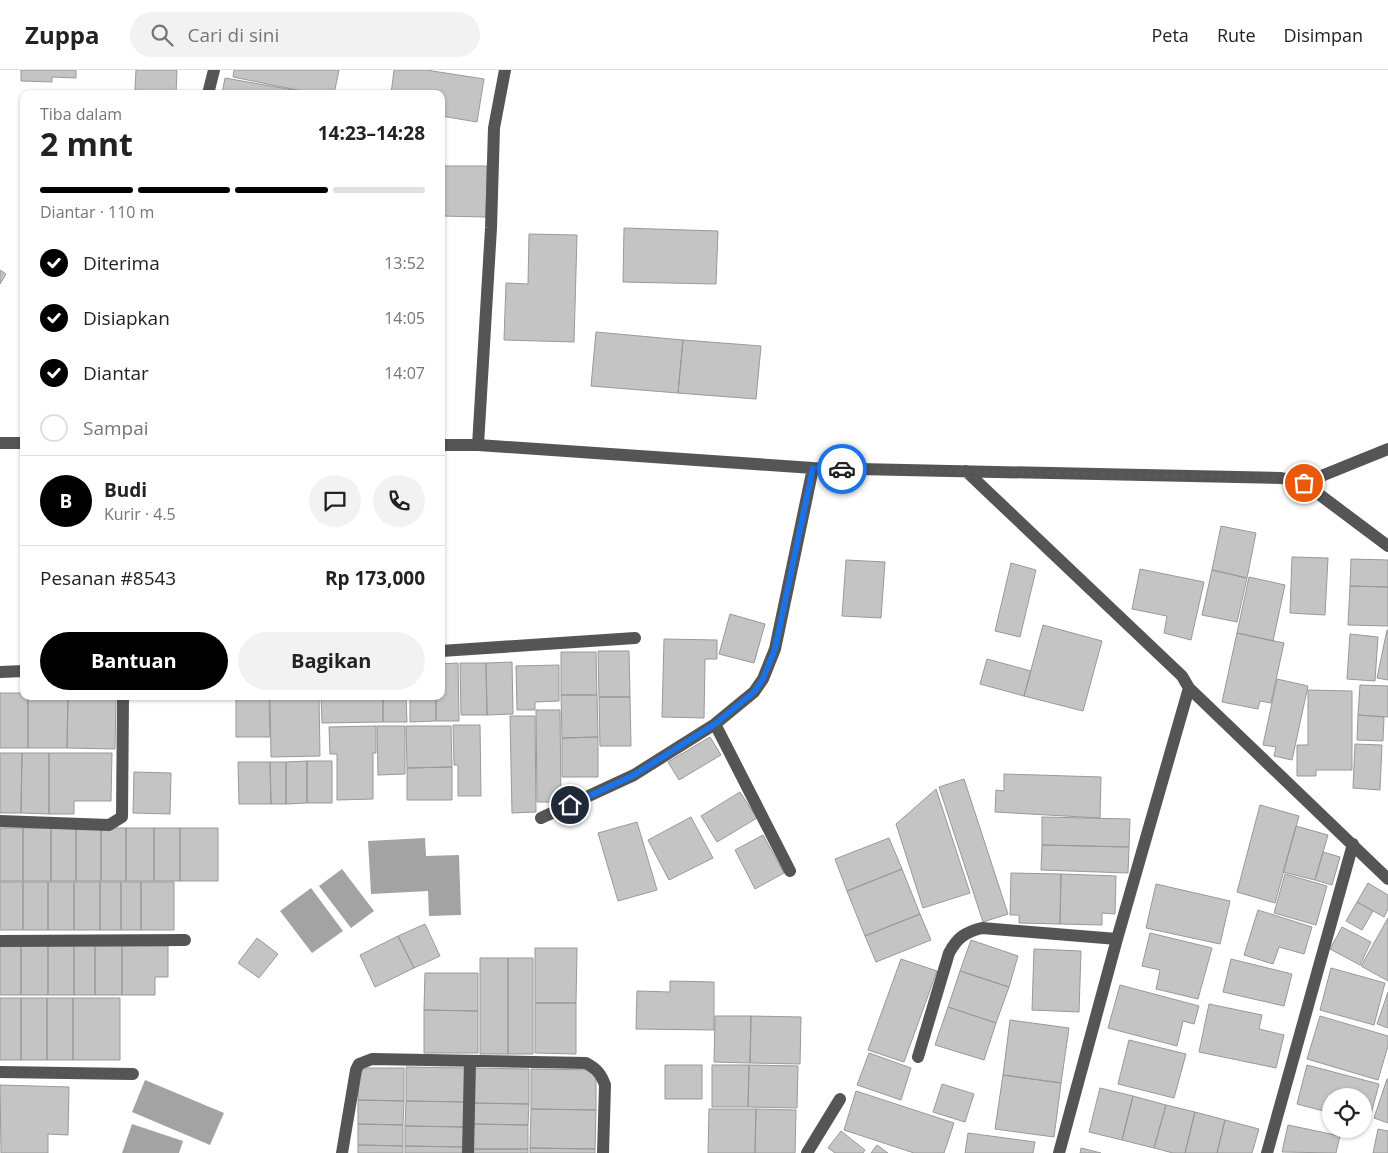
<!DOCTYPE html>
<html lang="id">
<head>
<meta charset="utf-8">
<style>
  body { margin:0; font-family:"Open Sans",sans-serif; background:#f2f2f2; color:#222; height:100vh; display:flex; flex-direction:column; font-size:19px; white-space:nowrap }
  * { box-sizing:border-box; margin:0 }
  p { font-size:16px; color:#767676 }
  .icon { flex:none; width:28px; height:28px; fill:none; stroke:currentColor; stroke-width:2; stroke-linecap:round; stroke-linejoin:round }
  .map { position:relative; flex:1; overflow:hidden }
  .side { position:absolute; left:20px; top:20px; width:425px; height:610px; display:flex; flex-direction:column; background:#fff; border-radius:10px; box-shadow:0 1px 4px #0004 }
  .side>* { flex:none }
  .buttons { position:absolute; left:1322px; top:1018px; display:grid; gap:10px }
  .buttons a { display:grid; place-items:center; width:50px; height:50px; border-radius:50%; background:#fff; box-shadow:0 1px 4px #0004; font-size:25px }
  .pin { position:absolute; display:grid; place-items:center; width:42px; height:42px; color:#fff; margin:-21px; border:2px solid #fff; border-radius:50%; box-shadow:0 1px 5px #0007 }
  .courier { position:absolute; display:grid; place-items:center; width:50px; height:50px; margin:-25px; border:4px solid #1a73e8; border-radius:50%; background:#fff; color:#222; box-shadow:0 1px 6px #0007 }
  .summary em { font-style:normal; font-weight:700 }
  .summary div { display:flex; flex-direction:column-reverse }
  .summary { display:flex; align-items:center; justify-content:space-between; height:85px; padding:0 20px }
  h1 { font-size:32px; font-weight:700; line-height:38px }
  .bar { display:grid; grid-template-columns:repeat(4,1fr); gap:8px 5px; align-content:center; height:60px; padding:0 20px }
  .bar i { height:6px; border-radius:4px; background:#e0e0e0 }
  .bar .active { background:#000 }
  .bar p { grid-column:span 4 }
  .line { display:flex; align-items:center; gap:12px; padding:0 20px; border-top:1px solid #e0e0e0 }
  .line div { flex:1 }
  .round { display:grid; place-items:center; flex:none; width:52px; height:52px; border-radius:26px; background:#f2f2f2 }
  ol { padding:0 20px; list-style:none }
  li { display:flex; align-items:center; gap:15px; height:55px }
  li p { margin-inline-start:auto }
  li .icon { padding:5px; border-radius:50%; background:#000; color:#fff; stroke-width:4 }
  li:last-child { color:#767676 }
  li i { width:28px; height:28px; border:2px solid #e0e0e0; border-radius:50% }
  .action { display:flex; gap:10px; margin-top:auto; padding:10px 20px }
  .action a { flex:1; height:58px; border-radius:30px; background:#000; color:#fff; font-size:20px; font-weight:700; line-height:58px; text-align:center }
  .action a+a { background:#f2f2f2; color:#222 }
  header { display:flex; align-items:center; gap:30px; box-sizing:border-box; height:70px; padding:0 25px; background:#fff; border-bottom:1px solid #e0e0e0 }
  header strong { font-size:24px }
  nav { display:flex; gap:28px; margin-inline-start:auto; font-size:18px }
  .search { width:350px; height:45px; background:#f2f2f2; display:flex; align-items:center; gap:12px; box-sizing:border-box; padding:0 18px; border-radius:28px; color:#767676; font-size:19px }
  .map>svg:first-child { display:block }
</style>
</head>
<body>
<header>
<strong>Zuppa</strong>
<div class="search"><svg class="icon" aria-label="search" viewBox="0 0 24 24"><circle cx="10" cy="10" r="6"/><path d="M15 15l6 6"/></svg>Cari di sini</div>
<nav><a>Peta</a><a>Rute</a><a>Disimpan</a></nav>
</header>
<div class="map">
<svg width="1388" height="1083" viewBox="0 0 1388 1083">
  <rect width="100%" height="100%" fill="#fff"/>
  <path fill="#a3a3a3" d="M425 768 426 786 459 785 461 845 429 846 428 821 371 824 368 771Z
    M342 799 374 841 351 858 319 816Z
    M311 818 343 861 312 883 280 841Z
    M145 1010 224 1043 210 1075 132 1042Z
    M132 1054 183 1071 179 1083H122Z"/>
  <path fill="#c4c4c4" stroke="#999" d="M21 0H76V8L52 7V12L21 11Z
    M136 0H177L176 24H146V21L135 20Z
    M234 0H339L334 24H317L233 7Z
    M394 0H426L484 9 477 52 441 46V24H391Z
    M225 8 316 24H222Z
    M441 96H487L486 147 441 146Z
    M624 158 718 161 716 214 623 212Z
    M529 164 577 165 574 272 504 270 506 213 528 214Z
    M0 200 6 204 0 214Z
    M596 262 683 270 678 323 591 316Z
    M683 270 761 276 756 329 678 323Z
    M1221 456 1256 463 1247 508 1212 500Z
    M1292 487 1328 488 1325 545 1290 543Z
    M1351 489 1388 490V517L1350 516Z
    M846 490 885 492 881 548 842 546Z
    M1011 493 1036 500 1020 567 995 561Z
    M1140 499 1204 512 1191 570 1164 563 1167 546 1132 539Z
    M1212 500 1247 508 1237 552 1202 545Z
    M1249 507 1285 515 1273 571 1237 563Z
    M1350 516 1388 517V556L1348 555Z
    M730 544 765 554 754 593 719 584Z
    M1043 555 1102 571 1083 641 1024 626Z
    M1387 560H1388V610L1377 608Z
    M1237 563 1284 573 1271 633 1260 631 1258 639 1222 632Z
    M1350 564 1378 567 1375 611 1347 609Z
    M664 569 717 570V589H705L704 648 662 647Z
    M598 581H629L630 627H599Z
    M561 582H596L597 625H561Z
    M987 589 1031 601 1024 626 980 614Z
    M512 592 513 644 487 645 486 593Z
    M458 593 459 651H436V626H441V594Z
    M460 593H486L487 645H461Z
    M559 595V631L535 632V640H517L516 596Z
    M1277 609 1308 616 1292 690 1274 686 1276 677 1263 675Z
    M1360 615 1388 616V647L1358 645Z
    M1308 620 1352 621V700H1316V706H1297V675H1308Z
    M0 623H24V626H28V678H0Z
    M561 625H597L598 667 562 668Z
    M28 626H68L67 678H28Z
    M68 626H116L115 679 67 678Z
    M236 626H269L270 667H236Z
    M270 626H319L320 686 271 687Z
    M321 626H383V652L322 653Z
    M383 626H406L407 652H383Z
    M410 626H436V651L410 652Z
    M599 627H630L631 676H600Z
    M536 640H560L561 732H537Z
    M1358 645 1384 647 1383 671 1357 670Z
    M510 646H535L536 742 512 743Z
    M453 655H480L481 726H458V695H454Z
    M376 656V683H373V729L337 730V684H330L329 657Z
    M377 656H405V704L378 705Z
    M406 656H451L452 697 407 698Z
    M598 667V707H562V668Z
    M710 667 721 685 679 710 668 692Z
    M1355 674 1382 675 1380 720 1353 718Z
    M0 683H22L21 743H0Z
    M22 683H49V744L21 743Z
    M49 683H112L111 731H74V744H49Z
    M307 691H332V733H307Z
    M307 691V733L286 734V692Z
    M238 692H270L271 734H239Z
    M270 692H286V734H271Z
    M452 697V730H407V698Z
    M134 702 171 703 170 744 133 743Z
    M1004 704 1101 707 1100 748 995 742 996 720 1004 721Z
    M964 709 1008 844 983 852 939 717Z
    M936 719 970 823 923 838 896 754Z
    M740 722 757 748 717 772 701 746Z
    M1260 735 1299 746 1275 833 1237 822Z
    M691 747 713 788 669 810 648 770Z
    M1042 747 1130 749 1129 777 1042 775Z
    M637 752 657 820 618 831 598 763Z
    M1296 756 1328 765 1315 810 1283 802Z
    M0 758H23V811H0Z
    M23 758H51V811H23Z
    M51 758H76V811H51Z
    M76 758H101V811H76Z
    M101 758H126V811H101Z
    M126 758H154V811H126Z
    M154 758H180V811H154Z
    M180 758H218V811H180Z
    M763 765 784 803 755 819 735 780Z
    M889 768 902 799 847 821 835 789Z
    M1042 775 1129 777 1128 803 1041 800Z
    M1323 782 1340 787 1332 815 1315 810Z
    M902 799 920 844 865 866 847 821Z
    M1011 803 1061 804 1060 854 1019 853V845H1010Z
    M1061 804 1116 806 1115 844 1102 843V855L1060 854Z
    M1285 804 1327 816 1316 855 1274 843Z
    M0 812H23V860H0Z
    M23 812H48V860H23Z
    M48 812H74V860H48Z
    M74 812H100V860H74Z
    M100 812H121V860H100Z
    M121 812H141V860H121Z
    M141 812H174V860H141Z
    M1368 813 1388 825V839L1384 847 1357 832Z
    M1156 814 1230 831 1220 874 1146 858Z
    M1357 832 1373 841 1362 860 1346 851Z
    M1258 840 1312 857 1304 884 1279 877 1273 894 1244 885Z
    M920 844 931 870 876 892 865 866Z
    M1388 848V911L1361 896Z
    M425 854 440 886 414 898 398 866Z
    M1342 857 1371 872 1360 895 1330 879Z
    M1150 863 1212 878 1198 929 1156 919 1160 900 1142 896Z
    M398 866 414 898 375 917 360 885Z
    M257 868 278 884 259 908 238 893Z
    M971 870 1018 886 1009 917 960 901Z
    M0 876H21V925H0Z
    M21 876H48V925H21Z
    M48 876H74V925H48Z
    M74 876H95V925H74Z
    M95 876H122V925H95Z
    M122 876H168V907H155V925H122Z
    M535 878H577L576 933H535Z
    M1034 879 1081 881 1079 942 1032 940Z
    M480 888H508V984H480Z
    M508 888H533V984H508Z
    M901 889 937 901 904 992 868 980Z
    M1231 889 1292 904 1284 936 1223 922Z
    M1331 898 1385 913 1374 955 1320 940Z
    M960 901 1009 917 996 953 948 937Z
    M425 903H478V941L424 940Z
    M670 911 714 912V960L636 959 637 921 670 922Z
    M1120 915 1199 936 1194 954 1183 951 1177 976 1108 958Z
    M1388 922V958L1377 954Z
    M0 928H21V990H0Z
    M21 928H47V990H21Z
    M47 928H73V990H47Z
    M73 928H120V990H73Z
    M535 933H576V984L535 983Z
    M1209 934 1262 945 1259 959 1284 965 1276 998 1199 982Z
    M948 937 996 953 984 990 935 975Z
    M424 940 478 941V983H424Z
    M715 946H751L750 993 714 992Z
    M751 946 801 947 800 994 750 993Z
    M1320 946 1388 966V976L1378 1010 1307 989Z
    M1010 950 1069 958 1061 1013 1003 1005Z
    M1129 970 1186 984 1174 1028 1118 1014Z
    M869 983 911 998 901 1030 857 1015Z
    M665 995H702V1029H665Z
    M712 995H749L748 1037H712Z
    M749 995 798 996 797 1038 748 1037Z
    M1307 995 1379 1014 1369 1052 1364 1051V1026H1331V1043L1297 1034Z
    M406 997 465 998V1032L406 1031Z
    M359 998H404V1031L358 1030Z
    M474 998 529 999V1034L474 1033Z
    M531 999 596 1000V1040L531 1039Z
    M1003 1005 1061 1013 1054 1067 995 1059Z
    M1387 1009H1388V1053L1374 1048Z
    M942 1014 974 1024 965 1052 933 1042Z
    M0 1015 69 1017 68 1065 48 1064V1083H1Z
    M1100 1018 1133 1026 1122 1070 1089 1062Z
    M856 1021 954 1053 944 1083H914L844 1060Z
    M1133 1026 1166 1035 1154 1078 1122 1070Z
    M358 1030 404 1031 403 1055 358 1054Z
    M406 1031 465 1032 464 1057 405 1056Z
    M474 1033 529 1034 528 1055 473 1054Z
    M1166 1035 1195 1042 1185 1083H1173L1154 1078Z
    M531 1039 596 1040 595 1079 530 1078Z
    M709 1039H756L755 1083H708Z
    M756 1039 796 1040 795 1083H755Z
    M1195 1042 1225 1050 1217 1083H1185Z
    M1225 1050 1259 1059 1252 1083H1217Z
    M358 1054 403 1055V1076L358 1075Z
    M473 1054 528 1055V1079H473Z
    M1288 1055 1340 1066 1336 1083 1282 1082Z
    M405 1056 464 1057V1077L405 1076Z
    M1378 1059 1388 1061V1083H1373Z
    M841 1061 865 1080 863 1083H835L828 1078Z
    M968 1063 1035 1072 1033 1083H965Z
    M358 1075 403 1076V1083H358Z
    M877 1075 888 1083H871Z
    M405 1076 464 1077V1083H405Z
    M530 1078 595 1079V1083H530Z
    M1081 1078 1101 1083H1080Z
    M473 1079H528V1083H473Z"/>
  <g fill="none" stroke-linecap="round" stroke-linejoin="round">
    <path stroke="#555" stroke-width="12" d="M208 24 214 0
      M0 373H24
      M441 375H478L813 398 1281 408 1304 413 1388 379
      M478 375 491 158 494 58 505 0
      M966 401 1182 606 1189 618 1388 809
      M1304 413 1388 476
      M441 581 635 568
      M0 602 24 601
      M715 654 790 801
      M541 748 634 705 715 654 754 622 763 609 775 579 813 398
      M0 751 109 755 122 747 123 626
      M0 871 185 870
      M918 987 949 883C957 868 965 862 982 858L1117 869
      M0 1002 133 1004
      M342 1083 356 1000 359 994 372 989 586 993C597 999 601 1004 605 1015L603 1083
      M468 1083 470 991
      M807 1083 840 1029
      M1059 1083 1117 869 1189 618
      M1267 1083 1353 774"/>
  </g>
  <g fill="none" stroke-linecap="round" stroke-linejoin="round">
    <path stroke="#595959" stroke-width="5" stroke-dasharray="0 9" d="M842 399 1281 408 1304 413"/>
    <path stroke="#1a73e8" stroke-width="6" d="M570 735 634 705 715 654 754 622 763 609 775 579 813 398 842 399"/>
  </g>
</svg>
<div class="buttons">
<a><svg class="icon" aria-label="locate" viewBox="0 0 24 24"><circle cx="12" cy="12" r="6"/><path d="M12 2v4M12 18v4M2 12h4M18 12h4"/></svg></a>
</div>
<div class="pin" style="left:1304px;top:413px;background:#ea580c"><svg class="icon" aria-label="bag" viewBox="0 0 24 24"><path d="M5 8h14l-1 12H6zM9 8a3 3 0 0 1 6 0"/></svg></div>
<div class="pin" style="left:570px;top:735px;background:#1f2937"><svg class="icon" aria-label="home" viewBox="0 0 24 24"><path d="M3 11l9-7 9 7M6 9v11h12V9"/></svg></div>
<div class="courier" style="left:842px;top:399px"><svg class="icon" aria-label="car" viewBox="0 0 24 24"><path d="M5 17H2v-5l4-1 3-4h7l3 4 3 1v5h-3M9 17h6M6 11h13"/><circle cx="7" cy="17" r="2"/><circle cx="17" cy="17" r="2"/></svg></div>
<section class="side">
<div class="summary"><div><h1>2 mnt</h1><p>Tiba dalam</p></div><em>14:23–14:28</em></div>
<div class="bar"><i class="active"></i><i class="active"></i><i class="active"></i><i></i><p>Diantar · 110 m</p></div>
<ol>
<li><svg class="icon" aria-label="check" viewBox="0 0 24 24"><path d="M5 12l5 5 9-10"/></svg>Diterima<p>13:52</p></li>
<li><svg class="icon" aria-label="check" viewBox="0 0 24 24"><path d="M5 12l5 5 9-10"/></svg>Disiapkan<p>14:05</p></li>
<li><svg class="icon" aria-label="check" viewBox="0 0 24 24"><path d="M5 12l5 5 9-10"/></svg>Diantar<p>14:07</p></li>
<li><i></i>Sampai</li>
</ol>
<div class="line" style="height:90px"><b class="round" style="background:#000;color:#fff">B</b><div><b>Budi</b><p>Kurir · 4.5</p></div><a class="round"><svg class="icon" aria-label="chat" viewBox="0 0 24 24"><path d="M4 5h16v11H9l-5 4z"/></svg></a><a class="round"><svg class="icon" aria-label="phone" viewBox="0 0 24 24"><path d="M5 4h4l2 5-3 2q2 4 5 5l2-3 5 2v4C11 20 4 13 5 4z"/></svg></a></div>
<div class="line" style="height:65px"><div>Pesanan #8543</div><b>Rp 173,000</b></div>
<div class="action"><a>Bantuan</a><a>Bagikan</a></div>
</section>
</div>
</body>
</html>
